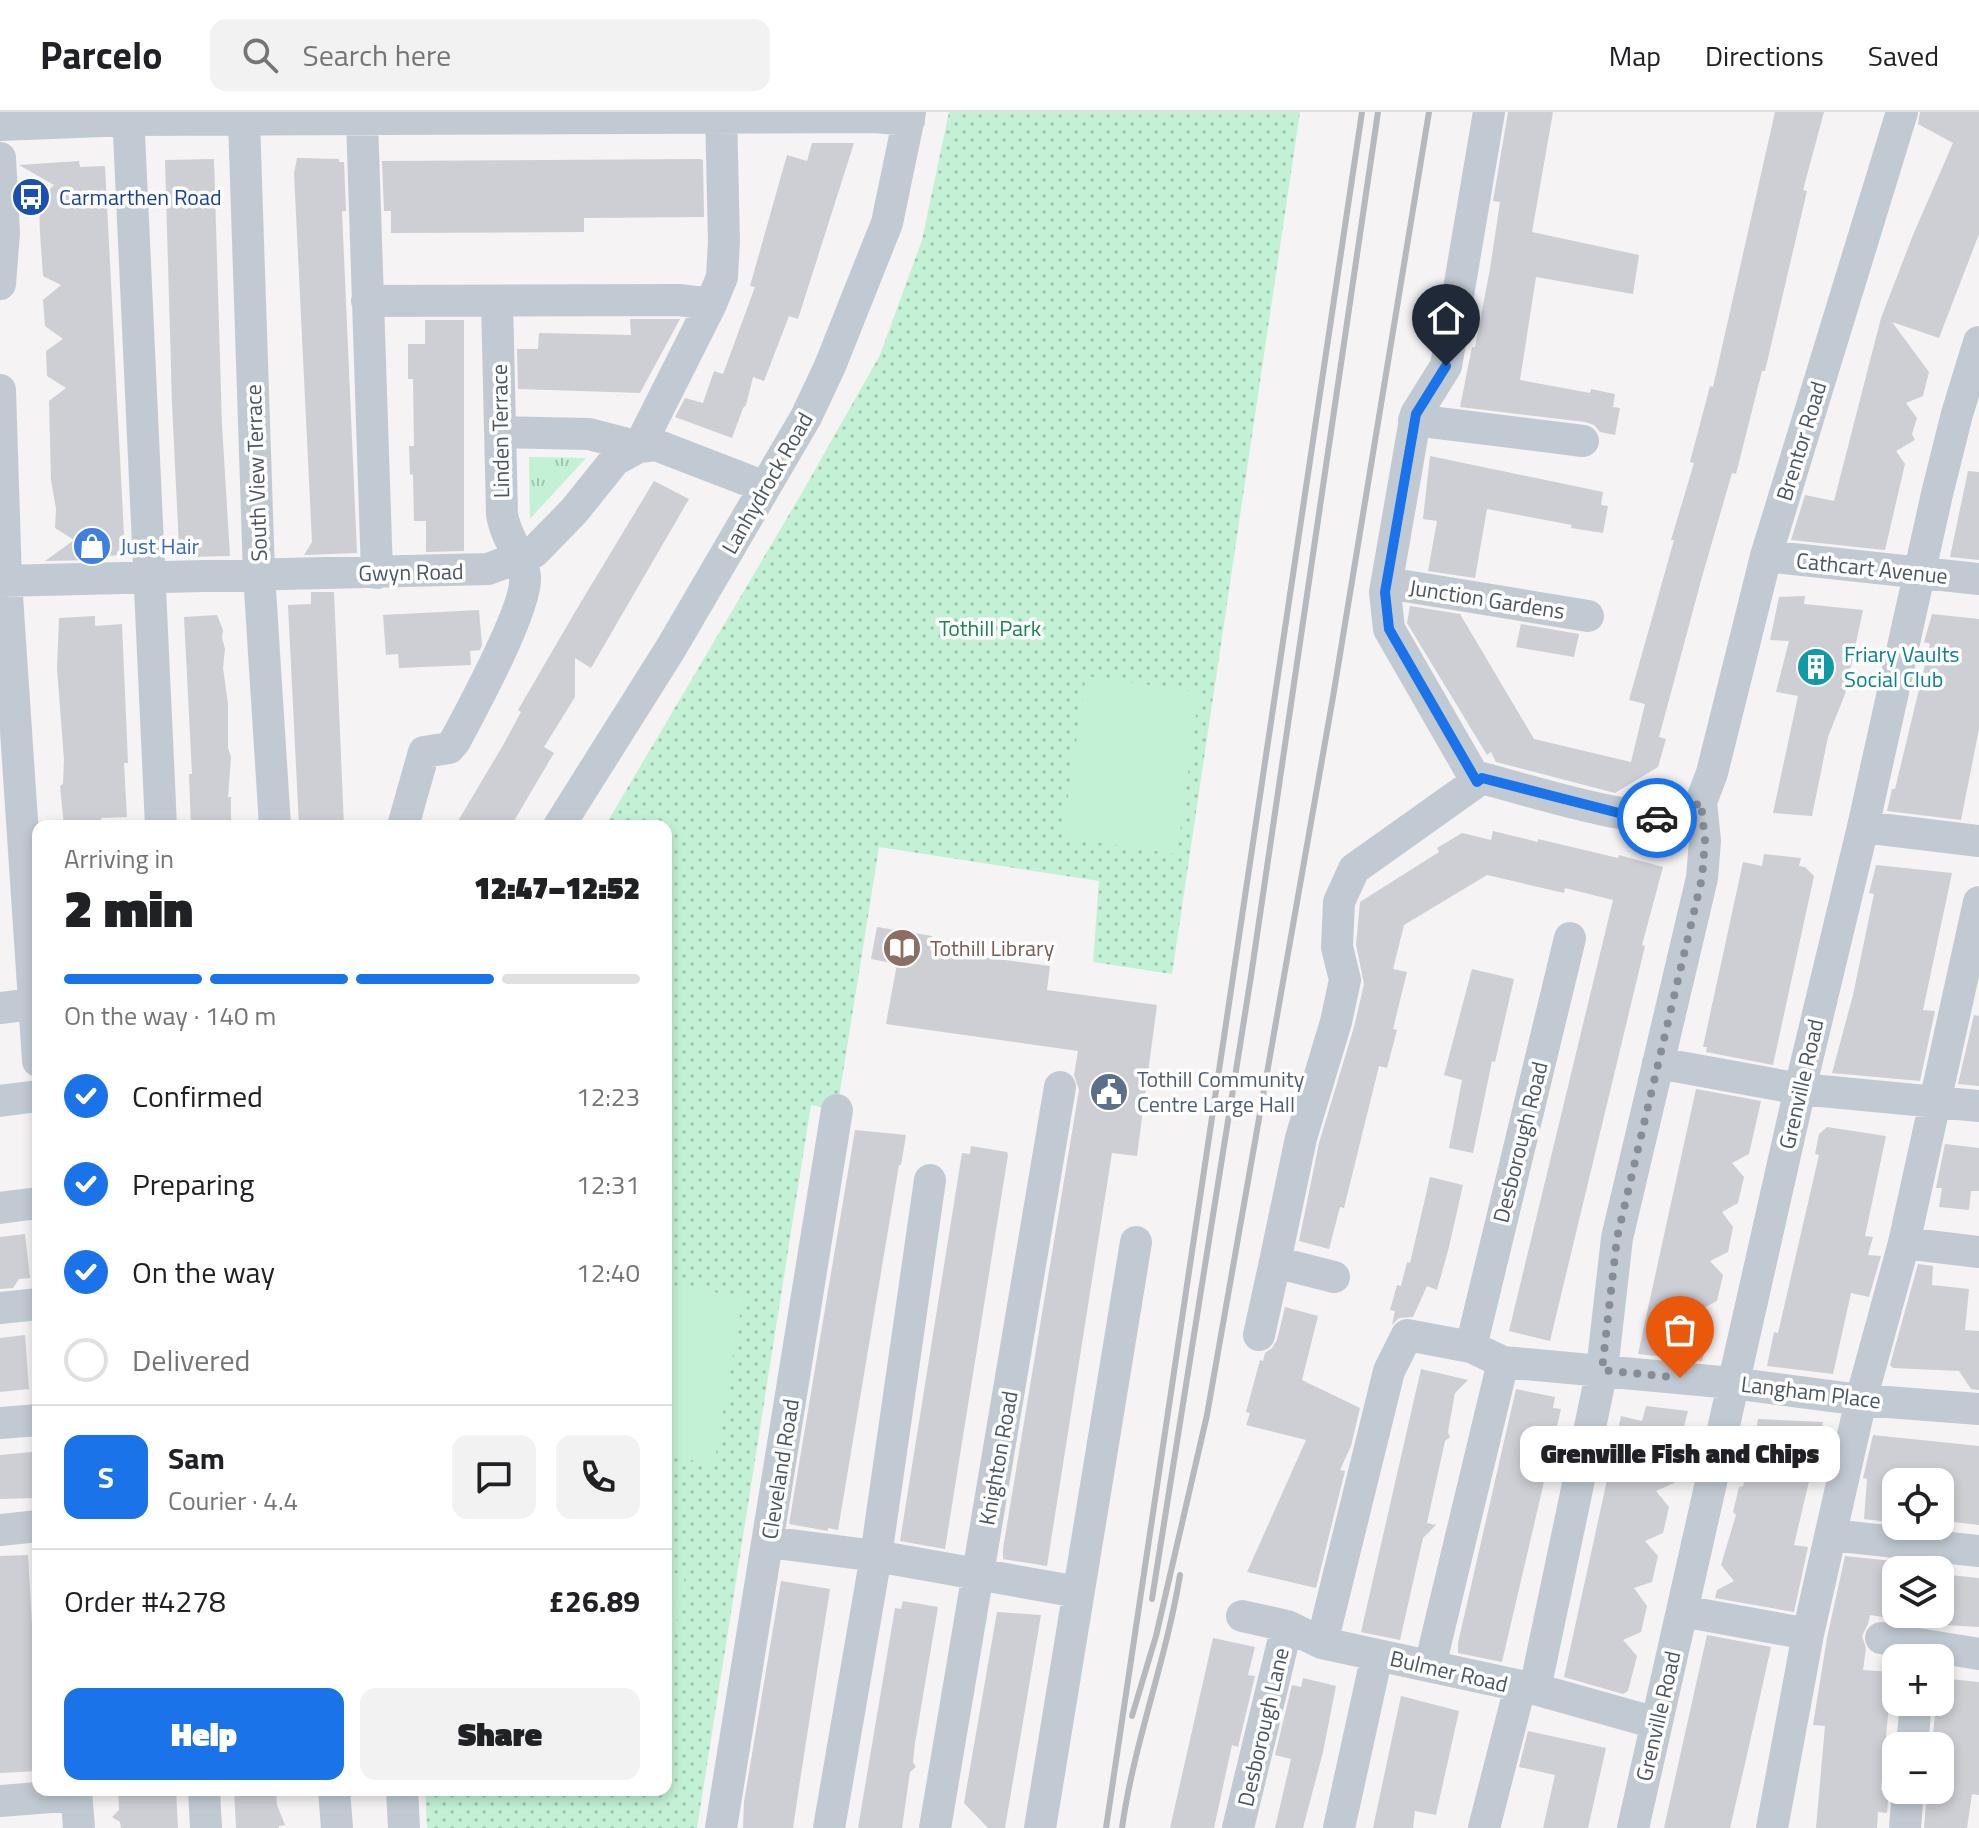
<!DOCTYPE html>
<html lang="en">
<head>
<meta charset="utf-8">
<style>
  body { margin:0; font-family:"Titillium Web",sans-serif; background:#f2f2f2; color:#202124; height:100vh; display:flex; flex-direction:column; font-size:30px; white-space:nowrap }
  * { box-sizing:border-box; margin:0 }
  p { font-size:26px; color:#757577 }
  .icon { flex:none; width:44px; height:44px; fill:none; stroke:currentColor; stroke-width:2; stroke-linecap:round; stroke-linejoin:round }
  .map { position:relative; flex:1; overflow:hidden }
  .side { position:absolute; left:32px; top:708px; width:640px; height:976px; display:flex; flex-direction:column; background:#fff; border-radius:16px; box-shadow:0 4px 12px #0003 }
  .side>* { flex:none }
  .fabs { position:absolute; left:1882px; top:1356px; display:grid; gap:16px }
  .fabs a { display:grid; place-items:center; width:72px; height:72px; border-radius:16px; background:#fff; box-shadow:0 4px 12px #0003; font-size:40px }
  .pin { position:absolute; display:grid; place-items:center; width:68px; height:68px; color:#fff; margin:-82px -34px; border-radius:50% 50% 50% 0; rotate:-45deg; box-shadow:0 0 8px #0007 }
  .pin .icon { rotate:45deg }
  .courier { position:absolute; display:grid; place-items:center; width:80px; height:80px; margin:-40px; border:6px solid #1a73e8; border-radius:50%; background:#fff; color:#222; box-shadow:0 2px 10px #0007 }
  .bubble { position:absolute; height:56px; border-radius:16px; background:#fff; box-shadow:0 4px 12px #0003; font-size:26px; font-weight:800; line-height:56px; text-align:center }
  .summary em { font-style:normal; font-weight:800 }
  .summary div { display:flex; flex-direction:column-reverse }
  .summary { display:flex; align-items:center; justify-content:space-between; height:136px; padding:0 32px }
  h1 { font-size:52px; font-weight:800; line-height:60px }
  .bar { display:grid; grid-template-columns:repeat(4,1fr); gap:12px 8px; align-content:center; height:96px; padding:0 32px }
  .bar i { height:10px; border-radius:6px; background:#e0e0e0 }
  .bar .selected { background:#1a73e8 }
  .bar p { grid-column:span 4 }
  .line { display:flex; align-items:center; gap:20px; padding:0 32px; border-top:2px solid #e0e0e0 }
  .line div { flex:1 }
  .round { display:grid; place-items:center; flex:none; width:84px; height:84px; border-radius:16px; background:#f2f2f2 }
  ol { padding:0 32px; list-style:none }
  li { display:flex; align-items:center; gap:24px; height:88px }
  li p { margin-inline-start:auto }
  li .icon { padding:8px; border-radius:50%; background:#1a73e8; color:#fff; stroke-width:4 }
  li:last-child { color:#757577 }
  li i { width:44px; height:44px; border:4px solid #e0e0e0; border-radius:50% }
  .primary-button { display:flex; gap:16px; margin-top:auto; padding:16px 32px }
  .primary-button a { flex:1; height:92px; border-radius:16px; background:#1a73e8; color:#fff; font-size:32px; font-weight:800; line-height:92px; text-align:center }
  .primary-button a+a { background:#f2f2f2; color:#202124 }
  header { display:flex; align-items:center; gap:48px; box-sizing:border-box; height:112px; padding:0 40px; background:#fff; border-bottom:2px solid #e0e0e0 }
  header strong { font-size:38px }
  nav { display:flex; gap:44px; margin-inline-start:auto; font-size:28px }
  .search { width:560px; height:72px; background:#f2f2f2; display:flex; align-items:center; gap:20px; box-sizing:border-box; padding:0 28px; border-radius:16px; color:#757577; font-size:30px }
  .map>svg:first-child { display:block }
</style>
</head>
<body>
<header>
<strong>Parcelo</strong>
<div class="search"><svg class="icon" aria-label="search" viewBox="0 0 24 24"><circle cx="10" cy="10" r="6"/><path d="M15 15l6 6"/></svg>Search here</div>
<nav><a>Map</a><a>Directions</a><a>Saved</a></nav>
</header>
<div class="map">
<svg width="1979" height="1716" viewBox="0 0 1979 1716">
  <defs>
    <pattern id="grass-tufts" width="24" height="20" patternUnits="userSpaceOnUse" patternTransform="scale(2)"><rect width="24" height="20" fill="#c3f1d5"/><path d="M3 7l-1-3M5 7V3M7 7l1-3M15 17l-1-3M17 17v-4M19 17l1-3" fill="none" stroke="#a0c6b0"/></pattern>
    <pattern id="park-dots" width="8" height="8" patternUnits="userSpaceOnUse" patternTransform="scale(2)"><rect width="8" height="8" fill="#c3f1d5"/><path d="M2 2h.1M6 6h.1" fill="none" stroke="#a0c6b0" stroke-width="1.8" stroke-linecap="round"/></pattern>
  </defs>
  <rect width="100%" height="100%" fill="#f5f3f3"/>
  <path fill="url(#grass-tufts)" d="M529 345 586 346 530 407Z"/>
  <path fill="url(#park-dots)" d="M949 0H1300L1172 862 1093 850 1099 769 879 735 837 998 811 993 697 1716H427L425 1678H666V714H605L803 379 880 243 922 128Z"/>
  <path fill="#c3f1d5" d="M1086 564 1199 580 1177 742 1062 725Z
    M666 1172 743 1185 714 1352 666 1344Z
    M666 1459 685 1463 672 1537 666 1536Z"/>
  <path fill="#cdcfd5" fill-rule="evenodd" d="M1508 0H1553L1532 120 1639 143 1633 182 1536 165 1520 268 1590 281 1591 277 1615 282 1613 295 1620 296 1615 323 1600 320 1594 313 1585 310 1460 295 1472 235H1475L1490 157 1500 90 1493 89Z
    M1775 0H1824L1803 78 1807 79 1765 259H1762L1736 362 1732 361 1702 465 1659 625 1666 627 1658 655 1615 681 1496 650 1491 640 1487 643 1407 511 1410 494 1460 502 1534 627 1631 650 1645 592 1629 588 1674 428H1671L1694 351 1690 350 1710 274 1713 275Z
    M1920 0H1979V122L1939 226 1892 210 1929 260 1923 284 1906 291 1917 306 1912 322 1915 328 1896 339 1905 352 1885 438 1791 428 1805 383 1834 389 1881 206 1913 123 1953 31 1918 12Z
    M812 31H854L798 207 789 204 764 269 753 265 746 293 743 296 732 326 675 305 685 286 703 291 714 259 723 262 755 175 750 174 787 43 807 49Z
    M297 46 339 47V50H344L346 99H342L357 441 304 443 312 430 294 61Z
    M214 47 222 313 230 444 189 445V434L179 435 172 292 165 48Z
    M700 47 703 48 704 105 584 106V120L391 121V99H384L382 49Z
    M79 49 80 55 105 54 125 443 100 444V448L45 449 74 428 55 416 56 397 51 368 49 289 66 276 47 264 46 239 63 227 45 214 43 188 61 173 43 164 40 121 39 88 54 73 19 53Z
    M630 207H680L640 281 518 277 517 237H538L539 221 631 223Z
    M425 208H464V439L426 440V409H414L413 362 410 363 409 334H414L413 267H408V232H425Z
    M1430 344 1603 380 1601 393 1608 394 1603 421 1571 416 1572 413 1487 397 1475 466 1428 459 1437 409 1423 407Z
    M1968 359 1979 360V448L1950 445Z
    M654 369 689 387 591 556 575 546V585L544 635 554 641 511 714H455L502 635 521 600 518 598 575 500Z
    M311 480H334L344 714H299L288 493 311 492Z
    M1805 484 1804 492 1863 498 1845 582 1828 625 1812 704 1773 701 1798 584 1776 580 1789 529 1770 528 1779 485Z
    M479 498 482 533 480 538 470 539 471 553 399 556 398 542 386 543 383 503Z
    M1932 502 1979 507V617L1961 708 1887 699 1892 677H1895L1930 532 1924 530Z
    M217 503 223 518 222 526 225 537 223 556 228 592V636L231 645 228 685H231V714H191L189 662H192L184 505Z
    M95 504V514L122 512 128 651H124L127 705 101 706 102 714H64L60 674 63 672 64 648 57 556 59 506Z
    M1521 512 1579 522 1574 545 1516 535Z
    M1493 719 1538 730V727L1618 746 1619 743 1663 755 1642 833 1645 834 1550 1229 1509 1219 1613 788 1565 776 1564 781 1487 763 1404 813 1393 857 1407 860 1393 917 1397 918 1387 956 1379 954 1344 1096 1340 1095 1329 1137 1299 1129 1319 1031 1354 915 1364 872 1356 833 1360 790 1439 740 1437 736 1462 721 1491 728Z
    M1764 742 1801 746 1799 754 1805 755 1814 764 1773 953 1706 940 1707 935H1703L1743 750 1762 754Z
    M1876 753 1952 761 1923 898 1935 899 1920 969 1832 961 1853 883 1874 782 1869 781Z
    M877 815 932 824 930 838 1050 854 1047 878 1157 893 1137 1044 1112 1041 1047 1454 1003 1447V1437L1079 978 1074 963 1078 939 886 912 897 852 871 847Z
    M1472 857 1514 867 1495 950 1492 949 1473 1041 1449 1036 1462 968 1444 963Z
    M1974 903 1979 904V974L1958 972Z
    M1696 977 1761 989 1749 1042 1732 1051 1744 1065 1738 1091 1722 1100 1733 1115 1728 1140 1710 1149 1723 1163 1717 1189 1698 1199 1712 1213 1702 1249 1638 1242Z
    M1827 1015 1886 1024 1865 1124 1873 1125 1868 1143 1881 1144 1869 1185 1851 1181 1833 1262 1767 1254 1774 1220 1778 1221 1819 1043 1815 1042 1819 1022Z
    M855 1018 906 1023 901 1053H899L838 1418 828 1416V1419L789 1412Z
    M1945 1032 1979 1036V1079H1971L1969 1098 1939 1095 1942 1076H1936Z
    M971 1034 1007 1040 1008 1043 945 1437 900 1429 962 1041 970 1042Z
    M1430 1065 1463 1073 1449 1135 1437 1178 1427 1174 1413 1205 1399 1206 1392 1213 1395 1199 1390 1198 1397 1173 1401 1174 1407 1150 1410 1151Z
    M25 1122 30 1166 19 1167 13 1176 0 1177V1125Z
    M1918 1152 1933 1154 1932 1173 1969 1177 1965 1218 1979 1219V1278L1971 1277 1959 1259 1893 1256 1890 1253Z
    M1285 1195 1318 1204 1302 1268 1360 1296 1351 1334 1340 1358 1345 1359 1316 1476 1247 1460 1306 1328 1246 1313 1250 1301 1246 1300 1260 1248 1263 1249 1265 1241 1272 1236 1277 1228Z
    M25 1223 29 1277 0 1280V1226Z
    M1421 1257 1468 1268 1455 1281 1448 1320 1450 1325 1445 1329 1427 1411 1436 1413 1423 1426 1400 1528 1361 1520Z
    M1516 1277 1555 1285 1553 1296 1561 1297 1502 1550 1458 1541V1531Z
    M1646 1294 1688 1299 1677 1342 1680 1345 1674 1371 1656 1379 1669 1395 1663 1421 1645 1429 1658 1444 1652 1470 1634 1476 1647 1494 1641 1520 1623 1528 1637 1544 1628 1579 1623 1582 1564 1565 1621 1304 1642 1309Z
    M1758 1307 1823 1310 1794 1433 1808 1435 1794 1500 1715 1486 1717 1478 1734 1469 1721 1453 1736 1403 1733 1400 1739 1375 1743 1374 1746 1361 1748 1349 1746 1346 1752 1322 1756 1320Z
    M1873 1323 1979 1334V1413L1954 1410 1953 1417 1925 1414H1940V1370H1896V1411L1864 1407 1867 1367 1863 1366Z
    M32 1340 34 1386 0 1387V1343Z
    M28 1443 38 1615V1659L0 1661V1444Z
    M1845 1444 1950 1455 1949 1463 1979 1466V1515L1928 1512 1870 1503 1868 1512 1862 1524 1866 1536 1863 1558 1892 1560 1881 1678H1889L1887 1701 1878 1700 1877 1716H1816L1825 1614 1813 1613 1827 1526ZM1896 1458H1940V1502H1896Z
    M781 1469 830 1477 801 1662 793 1716H743L744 1690Z
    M903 1489 938 1495 915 1631 913 1650 916 1655 910 1660 902 1716H858L895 1496 901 1497Z
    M997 1500 1041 1503 1005 1716H988L964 1691Z
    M1707 1523 1771 1535 1747 1643 1730 1716H1664Z
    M1213 1526 1255 1535 1248 1563 1255 1564 1238 1635 1232 1633 1214 1716H1170Z
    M1303 1566 1336 1574 1323 1640 1303 1716H1275L1291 1647 1275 1643 1292 1573 1301 1575Z
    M1940 1566 1979 1570V1683L1972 1682 1967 1716H1924L1927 1678H1940V1634H1932L1936 1590H1940Z
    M1401 1584 1459 1599 1436 1703 1415 1699 1413 1716H1373Z
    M1528 1619 1606 1636 1588 1716H1543L1555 1663 1519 1655Z
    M118 1678H176L178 1716H121L120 1710 112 1705 119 1698Z
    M234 1678H276L277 1693 285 1713 279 1714V1716H236Z"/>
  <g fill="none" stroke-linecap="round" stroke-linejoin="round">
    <path stroke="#c1cad2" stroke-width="32" d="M128 0 161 714
      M244 8 259 462 275 714
      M362 8 377 461
      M0 13 129 8 875 5 909 8
      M0 46 4 121 0 172
      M367 189 679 188 711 192
      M0 278 6 469 38 949
      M1414 308 1583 329
      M500 320 589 322 639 335
      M639 335 711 192 722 165 724 129 721 0
      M1766 444 1979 467
      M0 469 488 457 534 440 574 399 615 348 639 335 656 333 765 375
      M1387 471 1588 504
      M1477 670 1389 517 1385 480 1416 302 1446 254 1489 0
      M403 714 424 640 449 636 455 629C471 599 528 494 525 465 523 445 505 425 502 402L497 189
      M559 714 671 536 806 305 830 254 887 111 910 0
      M1863 715 1979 729
      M0 896 33 892
      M1658 951 1800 977 1979 994
      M0 989 38 984
      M0 1096 38 1091
      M1904 1131 1979 1140
      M1334 1165 1275 1150 1301 1026 1336 910 1345 868 1337 835 1339 790 1354 757 1482 666C1524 677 1642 715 1680 703 1687 700 1695 694 1701 690L1712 661 1766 444 1902 0
      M0 1196 38 1192
      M1259 1223 1275 1150
      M1471 1235 1570 826
      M0 1311 38 1308
      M0 1418 38 1414
      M1831 1423 1979 1439
      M768 1430 876 1444 1078 1480
      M1682 1499 1808 1522
      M1242 1504 1287 1514 1322 1531 1535 1577 1656 1611
      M1881 1526 1979 1542
      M1322 1531 1389 1259 1407 1223 1471 1235 1503 1250 1732 1271 1861 1288 1979 1297
      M1430 1554 1503 1250
      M1535 1577 1602 1258 1617 1126 1702 766 1705 729 1701 690
      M1912 1634 1916 1590
      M76 1678 79 1716
      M204 1678 206 1716
      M334 1678 337 1716
      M402 1678 404 1716
      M0 1689 76 1683
      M721 1716 837 998
      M829 1716 876 1444 930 1068
      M935 1716 1060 975
      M1040 1716 1136 1130
      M1238 1716 1287 1514
      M1339 1716 1377 1543
      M1484 1716 1520 1575
      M1633 1716 1799 981 1863 715 1937 382 1957 302 1979 230
      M1772 1716 1808 1522 1861 1288 1904 1131 1979 790
      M1905 1716 1908 1678"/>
    <path stroke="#b5b8bd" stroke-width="6" d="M1152 1487 1251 864 1378 0
      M1132 1604 1156 1524 1207 1303 1333 585 1429 0
      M1106 1716 1362 0
      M1122 1716C1134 1630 1166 1549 1180 1463"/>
  </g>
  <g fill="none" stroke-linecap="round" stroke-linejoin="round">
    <path stroke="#868d94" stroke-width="8" stroke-dasharray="0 14.4" d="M1657 706 1680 703 1701 690 1705 729 1702 766 1617 1126 1602 1258 1680 1266"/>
    <path stroke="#1a73e8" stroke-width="10" d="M1446 254 1416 302 1385 480 1389 517 1477 670 1482 666 1619 701 1657 706"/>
  </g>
  <defs>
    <symbol id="bus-disc" viewBox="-11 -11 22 22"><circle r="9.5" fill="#1a4fb4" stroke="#fff"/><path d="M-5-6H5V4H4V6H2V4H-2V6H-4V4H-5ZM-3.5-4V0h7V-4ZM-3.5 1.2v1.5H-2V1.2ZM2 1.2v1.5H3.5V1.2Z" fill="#fff"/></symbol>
    <symbol id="shop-disc" viewBox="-11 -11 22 22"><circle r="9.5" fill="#3f7fe0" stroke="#fff"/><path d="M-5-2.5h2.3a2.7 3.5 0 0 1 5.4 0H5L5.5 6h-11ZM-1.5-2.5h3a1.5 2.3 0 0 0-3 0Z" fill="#fff"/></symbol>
    <symbol id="building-disc" viewBox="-11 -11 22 22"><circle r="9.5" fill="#0f9aa8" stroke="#fff"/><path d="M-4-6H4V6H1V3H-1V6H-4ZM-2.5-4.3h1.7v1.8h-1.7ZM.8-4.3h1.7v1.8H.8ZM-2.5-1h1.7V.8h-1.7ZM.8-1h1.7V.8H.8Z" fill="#fff"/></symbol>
    <symbol id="library-disc" viewBox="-11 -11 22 22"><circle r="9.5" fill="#8d6e63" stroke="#fff"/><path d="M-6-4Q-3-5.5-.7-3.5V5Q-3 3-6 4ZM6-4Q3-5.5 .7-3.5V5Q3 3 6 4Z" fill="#fff"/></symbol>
    <symbol id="civic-disc" viewBox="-11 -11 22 22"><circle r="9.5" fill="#5c6f8a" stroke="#fff"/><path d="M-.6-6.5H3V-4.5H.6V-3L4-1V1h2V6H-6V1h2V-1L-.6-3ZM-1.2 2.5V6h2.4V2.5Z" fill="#fff"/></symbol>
  </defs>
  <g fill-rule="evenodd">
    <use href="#bus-disc" x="9" y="63" width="44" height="44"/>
    <use href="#shop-disc" x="70" y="412" width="44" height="44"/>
    <use href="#building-disc" x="1794" y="533" width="44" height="44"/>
    <use href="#library-disc" x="880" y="814" width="44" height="44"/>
    <use href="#civic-disc" x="1087" y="958" width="44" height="44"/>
  </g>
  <g text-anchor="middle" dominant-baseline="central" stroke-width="7" stroke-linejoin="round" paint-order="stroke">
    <g font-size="22" fill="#164399" stroke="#fff" text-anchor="start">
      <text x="59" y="85">Carmarthen Road</text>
    </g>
    <g font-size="22" fill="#4a5661" stroke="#fff">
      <text transform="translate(500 319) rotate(-91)">Linden Terrace</text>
      <text transform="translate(1801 329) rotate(-73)">Brentor Road</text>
      <text transform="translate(256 361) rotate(-92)">South View Terrace</text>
      <text transform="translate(767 371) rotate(-60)">Lanhydrock Road</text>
      <text transform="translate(1872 456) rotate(6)">Cathcart Avenue</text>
      <text transform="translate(411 460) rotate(-1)">Gwyn Road</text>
      <text transform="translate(1487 487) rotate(9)">Junction Gardens</text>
      <text transform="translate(1801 972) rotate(-77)">Grenville Road</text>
      <text transform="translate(1520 1030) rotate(-76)">Desborough Road</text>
      <text transform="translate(1811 1280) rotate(7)">Langham Place</text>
      <text transform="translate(998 1346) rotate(-80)">Knighton Road</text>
      <text transform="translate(780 1357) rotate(-81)">Cleveland Road</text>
      <text transform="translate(1449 1559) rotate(13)">Bulmer Road</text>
      <text transform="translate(1658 1604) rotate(-77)">Grenville Road</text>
      <text transform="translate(1263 1615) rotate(-77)">Desborough Lane</text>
    </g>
    <g font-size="22" fill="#366cbe" stroke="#fff" text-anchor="start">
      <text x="120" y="434">Just Hair</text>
    </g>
    <g font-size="22" fill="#17864f" stroke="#fff">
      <text x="990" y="516">Tothill Park</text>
    </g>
    <g font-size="22" fill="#0d838f" stroke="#fff" text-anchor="start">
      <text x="1844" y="542">Friary Vaults<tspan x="1844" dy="25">Social Club</tspan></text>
    </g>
    <g font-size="22" fill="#785e54" stroke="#fff" text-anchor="start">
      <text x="930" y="836">Tothill Library</text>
    </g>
    <g font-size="22" fill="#4e5e75" stroke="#fff" text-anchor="start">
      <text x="1137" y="967">Tothill Community<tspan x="1137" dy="25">Centre Large Hall</tspan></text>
    </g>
  </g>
</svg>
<div class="fabs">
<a><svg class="icon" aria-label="locate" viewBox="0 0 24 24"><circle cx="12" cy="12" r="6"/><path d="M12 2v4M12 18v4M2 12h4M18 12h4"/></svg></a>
<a><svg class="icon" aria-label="layers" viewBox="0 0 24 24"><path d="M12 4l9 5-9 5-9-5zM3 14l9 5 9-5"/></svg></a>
<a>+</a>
<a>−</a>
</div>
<div class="pin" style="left:1680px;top:1266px;background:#ea580c"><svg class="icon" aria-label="bag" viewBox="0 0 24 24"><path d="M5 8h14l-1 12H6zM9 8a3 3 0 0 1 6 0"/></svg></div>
<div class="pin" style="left:1446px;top:254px;background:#1f2937"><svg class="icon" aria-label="home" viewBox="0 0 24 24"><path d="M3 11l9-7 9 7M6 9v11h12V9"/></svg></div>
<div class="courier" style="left:1657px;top:706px"><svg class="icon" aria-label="car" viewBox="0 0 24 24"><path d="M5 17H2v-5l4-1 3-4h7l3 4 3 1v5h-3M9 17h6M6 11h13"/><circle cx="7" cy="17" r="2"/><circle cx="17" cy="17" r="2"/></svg></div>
<div class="bubble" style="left:1520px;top:1314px;width:320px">Grenville Fish and Chips</div>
<section class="side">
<div class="summary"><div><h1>2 min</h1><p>Arriving in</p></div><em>12:47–12:52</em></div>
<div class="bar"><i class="selected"></i><i class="selected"></i><i class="selected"></i><i></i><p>On the way · 140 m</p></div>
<ol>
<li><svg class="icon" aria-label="check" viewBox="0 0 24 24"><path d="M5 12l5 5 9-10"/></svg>Confirmed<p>12:23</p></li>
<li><svg class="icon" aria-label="check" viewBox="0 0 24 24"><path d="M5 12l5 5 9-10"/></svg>Preparing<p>12:31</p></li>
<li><svg class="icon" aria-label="check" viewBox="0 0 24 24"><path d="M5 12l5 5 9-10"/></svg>On the way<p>12:40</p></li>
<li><i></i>Delivered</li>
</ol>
<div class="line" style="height:144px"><b class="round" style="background:#1a73e8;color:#fff">S</b><div><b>Sam</b><p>Courier · 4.4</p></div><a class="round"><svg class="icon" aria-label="chat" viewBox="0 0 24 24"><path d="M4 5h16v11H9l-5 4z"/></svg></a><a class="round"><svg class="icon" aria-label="phone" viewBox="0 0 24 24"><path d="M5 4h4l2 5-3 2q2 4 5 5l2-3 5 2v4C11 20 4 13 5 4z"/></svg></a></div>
<div class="line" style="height:104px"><div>Order #4278</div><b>£26.89</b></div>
<div class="primary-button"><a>Help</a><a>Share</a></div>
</section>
</div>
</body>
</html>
